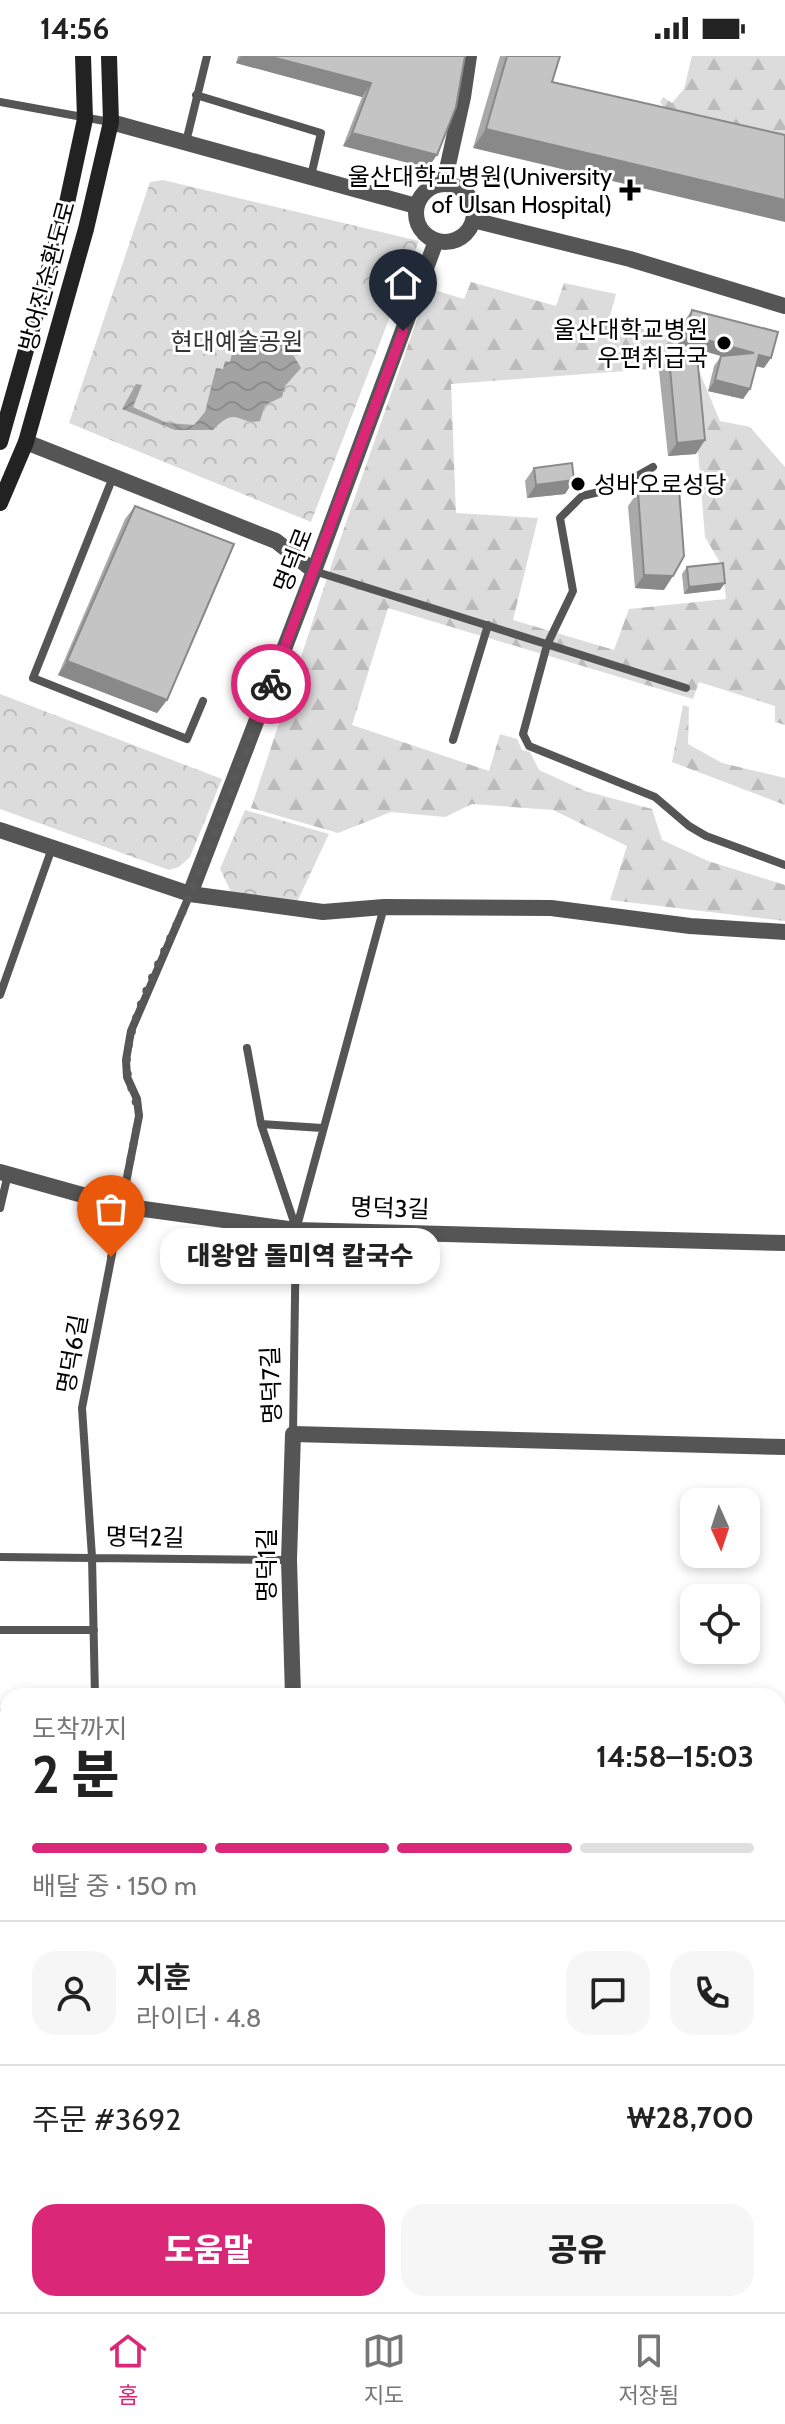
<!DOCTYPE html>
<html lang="ko">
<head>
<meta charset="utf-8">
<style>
  body { margin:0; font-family:Cabin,"Noto Sans KR",sans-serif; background:#f6f6f6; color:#222; height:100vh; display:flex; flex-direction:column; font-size:30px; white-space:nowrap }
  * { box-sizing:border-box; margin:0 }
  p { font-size:26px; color:#767676 }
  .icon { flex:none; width:44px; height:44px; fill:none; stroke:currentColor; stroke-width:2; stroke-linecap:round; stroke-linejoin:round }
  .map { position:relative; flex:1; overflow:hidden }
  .sheet { position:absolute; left:0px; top:1632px; width:786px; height:624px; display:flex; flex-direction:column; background:#fff; border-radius:24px 24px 0 0; box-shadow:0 4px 12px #0003 }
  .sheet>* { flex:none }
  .needle { width:52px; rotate:177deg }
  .fabs { position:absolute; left:680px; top:1432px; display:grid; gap:16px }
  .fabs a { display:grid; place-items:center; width:80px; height:80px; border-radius:16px; background:#fff; box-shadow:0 4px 12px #0003; font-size:40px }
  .pin { position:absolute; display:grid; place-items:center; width:68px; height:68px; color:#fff; margin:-82px -34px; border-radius:50% 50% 50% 0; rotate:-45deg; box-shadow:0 0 8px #0007 }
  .pin .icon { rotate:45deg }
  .courier { position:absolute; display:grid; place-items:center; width:80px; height:80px; margin:-40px; border:6px solid #db2777; border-radius:50%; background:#fff; color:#222; box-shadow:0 2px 10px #0007 }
  .bubble { position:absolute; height:56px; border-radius:24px; background:#fff; box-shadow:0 4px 12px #0003; font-size:26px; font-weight:800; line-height:56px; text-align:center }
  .head em { font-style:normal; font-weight:800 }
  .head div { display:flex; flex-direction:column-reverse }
  .head { display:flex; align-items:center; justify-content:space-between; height:136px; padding:0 32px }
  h1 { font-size:52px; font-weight:800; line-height:60px }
  .bar { display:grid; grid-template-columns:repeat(4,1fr); gap:12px 8px; align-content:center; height:96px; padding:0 32px }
  .bar i { height:10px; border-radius:6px; background:#e0e0e0 }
  .bar .current { background:#db2777 }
  .bar p { grid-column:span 4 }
  .line { display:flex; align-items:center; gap:20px; padding:0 32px; border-top:2px solid #e0e0e0 }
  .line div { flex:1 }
  .round { display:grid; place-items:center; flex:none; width:84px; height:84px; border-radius:24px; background:#f6f6f6 }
  .action { display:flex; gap:16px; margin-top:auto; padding:16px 32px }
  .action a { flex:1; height:92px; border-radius:24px; background:#db2777; color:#fff; font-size:32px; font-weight:800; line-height:92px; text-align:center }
  .action a+a { background:#f6f6f6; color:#222 }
  .status { display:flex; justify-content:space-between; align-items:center; height:56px; padding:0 40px; background:#fff; direction:ltr }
  .status svg { height:22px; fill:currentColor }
  .tab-bar { display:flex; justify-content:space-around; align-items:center; height:112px; border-top:2px solid #e0e0e0; background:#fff; font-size:22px; color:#767676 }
  .tab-bar a { display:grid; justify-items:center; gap:4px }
  .tab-bar .current { color:#db2777 }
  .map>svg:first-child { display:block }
</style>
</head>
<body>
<div class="status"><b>14:56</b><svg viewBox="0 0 49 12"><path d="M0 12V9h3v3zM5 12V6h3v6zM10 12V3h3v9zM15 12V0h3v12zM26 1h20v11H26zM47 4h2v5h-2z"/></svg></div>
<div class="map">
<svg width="785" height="2256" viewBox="0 0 785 2256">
  <defs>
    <pattern id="forest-firs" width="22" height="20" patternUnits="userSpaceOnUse" patternTransform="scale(2)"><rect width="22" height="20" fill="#dcdcdc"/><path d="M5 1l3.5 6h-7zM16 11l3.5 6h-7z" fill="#bbb"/></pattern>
    <pattern id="park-crowns" width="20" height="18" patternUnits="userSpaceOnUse" patternTransform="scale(2)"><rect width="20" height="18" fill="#dcdcdc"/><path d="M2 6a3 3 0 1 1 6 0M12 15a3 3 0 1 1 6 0" fill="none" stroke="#bbb"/></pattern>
    <pattern id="water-waves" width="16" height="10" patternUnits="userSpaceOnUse" patternTransform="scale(2)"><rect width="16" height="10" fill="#a3a3a3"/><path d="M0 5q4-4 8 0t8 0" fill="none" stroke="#8b8b8b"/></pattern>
  </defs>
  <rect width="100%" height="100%" fill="#fff"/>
  <path fill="url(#forest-firs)" fill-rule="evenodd" d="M692 0H785V97L665 53 660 46 663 41 672 47 684 33Z
    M471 226 556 250 564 227 616 238 610 260 647 275 676 281 694 303 720 365 750 371 785 411V669L775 666V650L699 626 693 643 388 552 352 669 489 715 500 678 517 683 522 694 530 696 539 714 585 735 652 753 662 784 708 805 785 829V865L610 844 627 790 553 754 472 748 445 761 391 756 338 777 251 752 334 501 428 232 464 243ZM691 310 705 481 722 510 726 543 629 553 614 594 513 564 538 462 456 457 451 328Z
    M683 649 689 651 688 688 722 707 785 722V749L672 706Z"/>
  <path fill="url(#park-crowns)" d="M163 124 419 185 311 466 69 367 150 126Z
    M0 638 222 723 190 801 179 811 169 814 0 753Z
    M245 754 329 778 297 846 232 838 220 813Z"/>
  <path fill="url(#water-waves)" d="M242 274 289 287V292L301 312 285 330 282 341 265 349 260 365C238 370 237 348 213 374H175L122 353 136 328 142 329 133 351 167 367 194 369 205 356 216 312 223 313 225 305 230 306 233 294H237L245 285 239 281Z"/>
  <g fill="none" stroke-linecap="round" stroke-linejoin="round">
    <path stroke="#555" stroke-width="8" d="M196 39 321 77 311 120
      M0 46 110 66
      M186 86 207 0
      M653 411 616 432 582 440 560 462 573 535 547 589 523 678 529 690 655 741 689 770 706 780 785 809
      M113 421 33 622 187 683 203 645
      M314 515 686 632
      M453 684 488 569
      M0 939 52 792
      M247 992 261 1068 296 1172
      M261 1068 322 1072
      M0 1152 8 1118
      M293 1377 296 1174 384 851
      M0 1501 289 1504
      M0 1574H94
      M95 1640 92 1501 82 1352 139 1060 137 1043 127 1021 126 1004 131 975 190 838
      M0 1657H8
      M0 1740H8"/>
    <path stroke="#555" stroke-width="16" d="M444 127 463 41 469 0
      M26 386 276 485 314 515
      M190 838 314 515 436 185
      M0 1116 122 1150 296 1174 785 1187
      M293 1640 289 1504 293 1378 785 1391
      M778 2031 785 2081
      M778 2107 785 2098
      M86 2248V2256
      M361 2248 400 2256
      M505 2256 515 2248
      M608 2256 635 2248"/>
    <path stroke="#555" stroke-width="16" d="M111 66 416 150
      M416 157a29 29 0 1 1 58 0a29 29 0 1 1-58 0Z
      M473 164 630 203 785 250
      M0 774 190 838 323 856 384 851 551 852 690 870 785 876
      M778 1936 785 1934
      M0 2166 8 2167"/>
    <path stroke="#222" stroke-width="16" d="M0 386 65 156 85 63 83 0
      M0 447 26 386 86 173 111 66 109 0"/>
  </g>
  <path fill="#a9a9a9" d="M238 0H465L428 112 343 90 362 41 236 7Z
    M500 0H560L473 92Z
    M692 254 764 312 756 310 750 333 743 343 708 335 714 310 721 300 678 288 685 264Z
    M669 302 696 398 668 400 659 315Z
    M534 412 574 424 565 438 527 442 525 425Z
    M638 436 664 534 635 532 628 450Z
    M135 450 167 644 157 657 58 619 125 463Z
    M687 511 720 534 684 538 682 518Z
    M119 2248H252V2254L251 2256H114Z"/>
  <path fill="#898989" d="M241 0H268L371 27 362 41 236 7Z
    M486 73 785 144V166L473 92Z
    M352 77 437 99 428 112 343 90Z
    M685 278 754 297 747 307 678 288Z
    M759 299 771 302 764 312 752 309Z
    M715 324 750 333 743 343 708 335Z
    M705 384 696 398 668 400 677 387Z
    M574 424 565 438 527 442 536 429Z
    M644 519 673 520 664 534 635 532Z
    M725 527 720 534 684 538 689 531Z
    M67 605 167 644 157 657 58 619Z
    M8 2220V2248L0 2249V2221Z"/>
  <path fill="#c4c4c4" stroke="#898989" stroke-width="2" d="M268 0H465L456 51 437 99 352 77 371 27Z
    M507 0H560L552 26 785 79V144L486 73Z
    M692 254 778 276 771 302 759 299 750 333 715 324 721 300 754 297 685 278Z
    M697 299 705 384 677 387 669 302Z
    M572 407 574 424 536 429 534 412Z
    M679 433 684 500 673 520 644 519 638 436Z
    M135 450 234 488 167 644 67 605Z
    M723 507 725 527 689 531 687 511Z
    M8 2192V2220L0 2221V2193Z
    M129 2248H252V2254L230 2256H130Z
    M416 2254V2256H391Z"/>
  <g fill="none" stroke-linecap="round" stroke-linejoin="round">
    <path stroke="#595959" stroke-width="8" stroke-dasharray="0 14.4" d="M111 1201 139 1060C136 1040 125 1023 127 1002 131 953 171 886 190 838 219 769 244 698 271 628"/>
    <path stroke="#db2777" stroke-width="10" d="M271 628 403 275"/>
  </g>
  <g fill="#000" stroke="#fff" stroke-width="3">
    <path d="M626 122h8v8h8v8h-8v8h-8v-8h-8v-8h8z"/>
    <circle cx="724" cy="287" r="8"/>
    <circle cx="578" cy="428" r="8"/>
  </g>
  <g text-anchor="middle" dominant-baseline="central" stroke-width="6" stroke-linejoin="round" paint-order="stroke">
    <g font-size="24" fill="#000" stroke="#fff" text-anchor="end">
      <text x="612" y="120">울산대학교병원(University<tspan x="612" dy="28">of Ulsan Hospital)</tspan></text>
      <text x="708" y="273">울산대학교병원<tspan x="708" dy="28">우편취급국</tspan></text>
      <text x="594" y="428" text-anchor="start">성바오로성당</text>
    </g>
    <g font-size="24" fill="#000" stroke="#fff">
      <text transform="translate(47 220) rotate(-75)">방어진순환도로</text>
      <text transform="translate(293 504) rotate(-69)">명덕로</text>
      <text transform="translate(390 1152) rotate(2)">명덕3길</text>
      <text transform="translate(72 1298) rotate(-80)">명덕6길</text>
      <text transform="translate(271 1329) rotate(-92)">명덕7길</text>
      <text transform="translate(145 1481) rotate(1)">명덕2길</text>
      <text transform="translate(266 1509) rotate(-90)">명덕1길</text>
    </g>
    <g font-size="24" fill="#333" stroke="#fff">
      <text x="237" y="285">현대예술공원</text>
    </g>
  </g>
</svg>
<div class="fabs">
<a><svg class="needle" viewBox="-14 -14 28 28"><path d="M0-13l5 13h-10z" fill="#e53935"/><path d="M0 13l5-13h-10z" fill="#767676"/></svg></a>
<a><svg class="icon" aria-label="locate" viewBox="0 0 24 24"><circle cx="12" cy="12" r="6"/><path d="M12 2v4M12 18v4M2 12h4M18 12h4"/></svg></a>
</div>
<div class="pin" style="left:111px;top:1201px;background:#ea580c"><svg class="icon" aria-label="bag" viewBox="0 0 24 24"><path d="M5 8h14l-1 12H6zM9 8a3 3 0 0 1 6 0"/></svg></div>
<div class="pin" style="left:403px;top:275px;background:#1f2937"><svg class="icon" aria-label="home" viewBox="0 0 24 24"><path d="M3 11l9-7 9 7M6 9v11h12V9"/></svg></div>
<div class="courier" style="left:271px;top:628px"><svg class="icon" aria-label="bike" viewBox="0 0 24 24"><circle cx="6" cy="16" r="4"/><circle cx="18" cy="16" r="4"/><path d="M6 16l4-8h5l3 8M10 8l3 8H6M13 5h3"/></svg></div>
<div class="bubble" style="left:160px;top:1172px;width:280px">대왕암 돌미역 칼국수</div>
<section class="sheet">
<div class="head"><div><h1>2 분</h1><p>도착까지</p></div><em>14:58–15:03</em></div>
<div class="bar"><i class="current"></i><i class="current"></i><i class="current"></i><i></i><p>배달 중 · 150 m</p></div>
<div class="line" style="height:144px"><a class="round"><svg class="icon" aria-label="person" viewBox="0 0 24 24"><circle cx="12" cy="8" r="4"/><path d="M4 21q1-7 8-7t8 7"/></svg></a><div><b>지훈</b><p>라이더 · 4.8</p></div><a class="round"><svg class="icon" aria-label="chat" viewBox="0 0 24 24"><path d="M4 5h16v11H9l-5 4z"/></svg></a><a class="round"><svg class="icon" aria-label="phone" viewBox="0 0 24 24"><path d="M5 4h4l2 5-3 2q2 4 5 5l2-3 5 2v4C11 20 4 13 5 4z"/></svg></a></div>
<div class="line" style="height:104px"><div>주문 #3692</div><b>₩28,700</b></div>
<div class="action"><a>도움말</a><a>공유</a></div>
</section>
</div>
<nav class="tab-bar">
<a class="current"><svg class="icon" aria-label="home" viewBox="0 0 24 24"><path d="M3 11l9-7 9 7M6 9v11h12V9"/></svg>홈</a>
<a><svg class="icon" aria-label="map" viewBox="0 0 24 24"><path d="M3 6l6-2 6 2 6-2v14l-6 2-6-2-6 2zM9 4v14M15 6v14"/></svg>지도</a>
<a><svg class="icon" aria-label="saved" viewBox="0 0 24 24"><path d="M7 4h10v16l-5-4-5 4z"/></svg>저장됨</a>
</nav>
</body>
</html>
